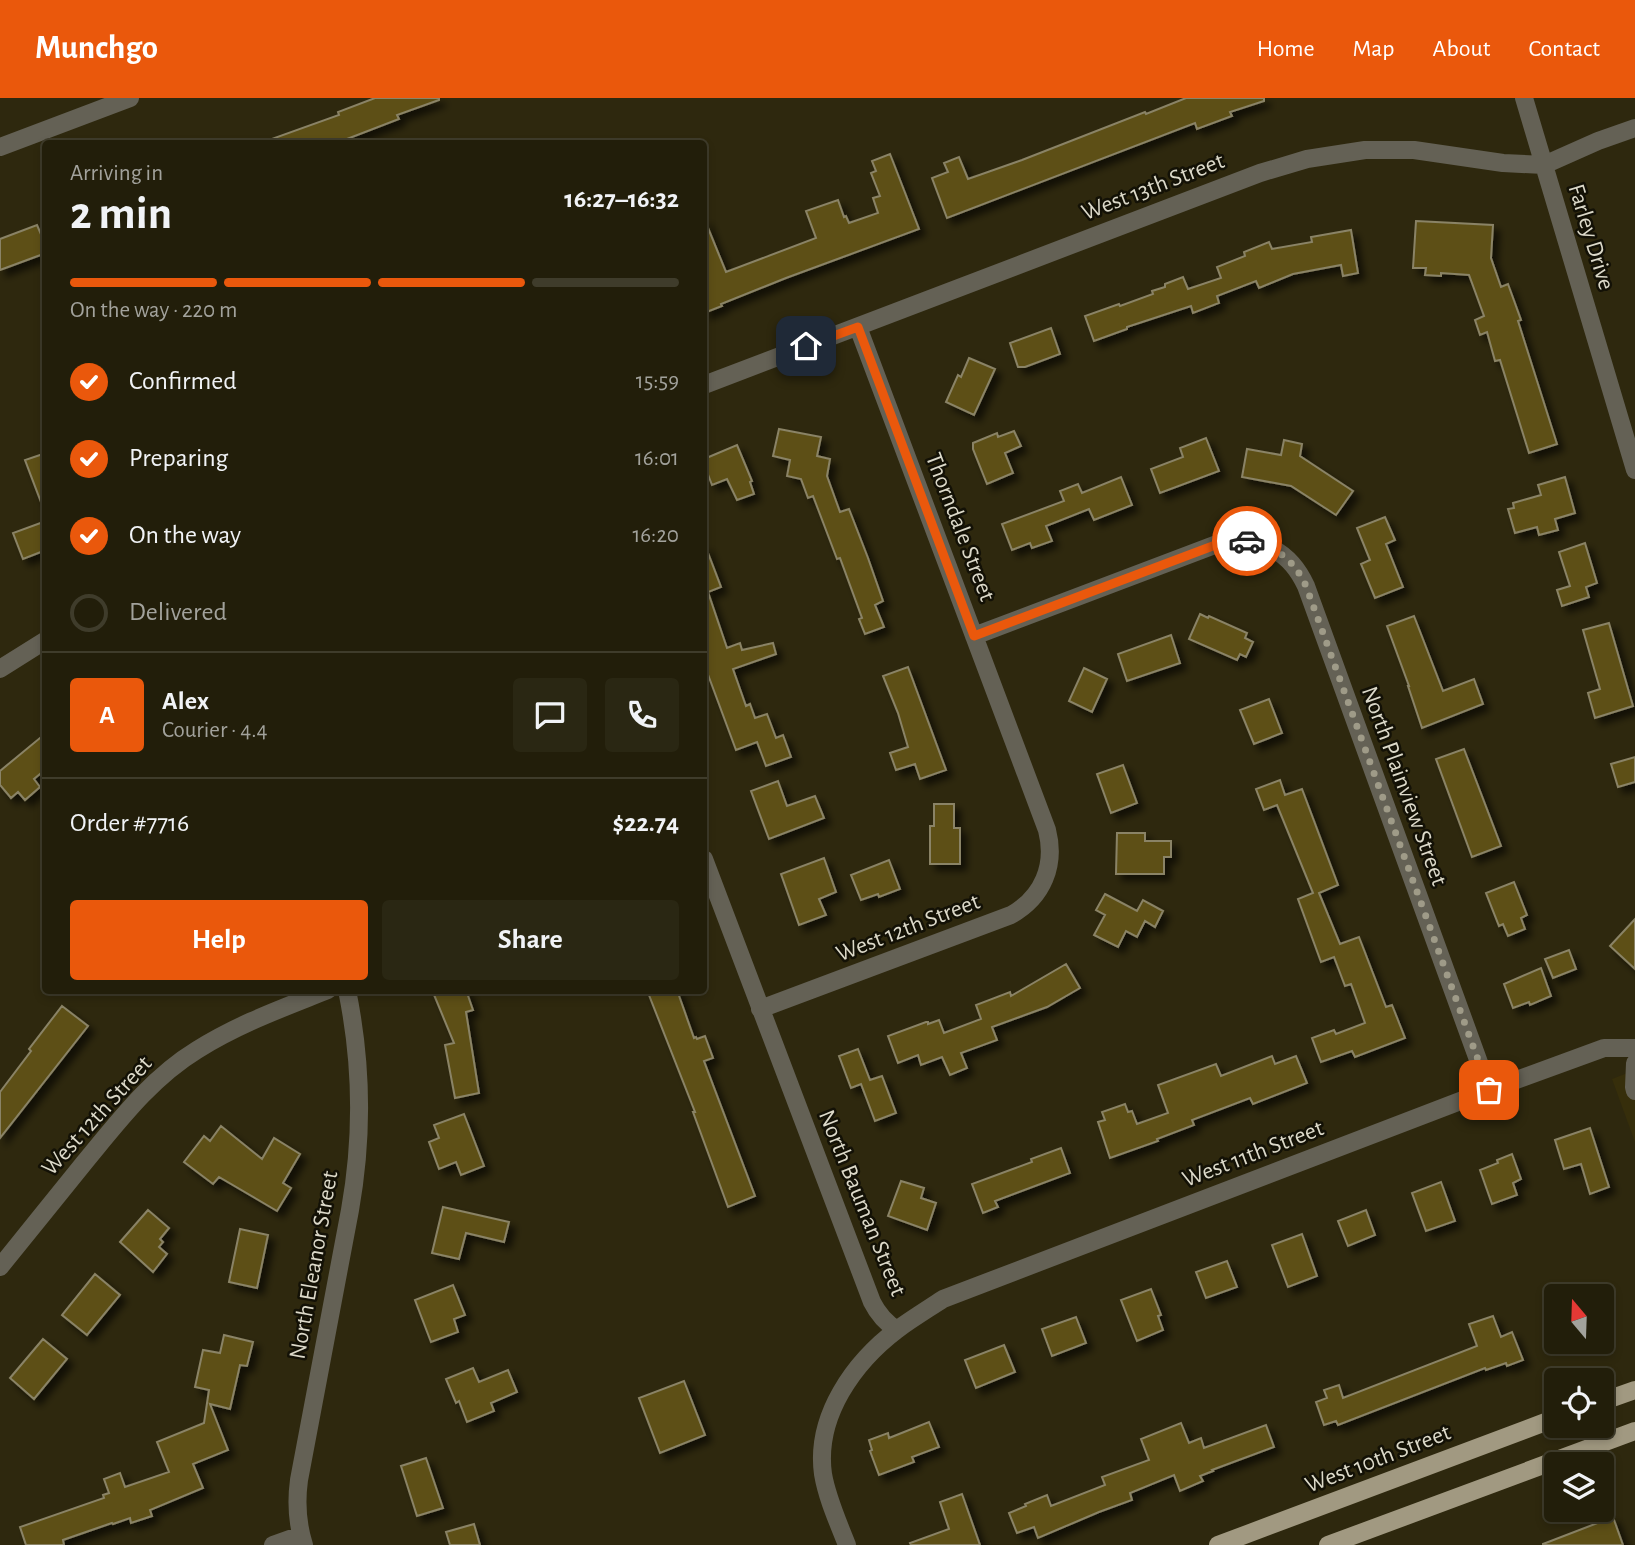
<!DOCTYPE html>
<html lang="en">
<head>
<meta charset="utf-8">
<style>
  body { margin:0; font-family:"Alegreya Sans",sans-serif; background:#2a2713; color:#f1f3f6; height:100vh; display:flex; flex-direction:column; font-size:26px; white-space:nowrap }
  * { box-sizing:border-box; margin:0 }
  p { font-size:23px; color:#a2a29c }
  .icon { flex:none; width:38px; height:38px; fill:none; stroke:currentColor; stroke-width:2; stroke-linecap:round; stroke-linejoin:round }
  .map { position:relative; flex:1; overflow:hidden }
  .sheet { position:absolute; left:42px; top:42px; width:665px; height:854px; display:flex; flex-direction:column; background:#221e0a; border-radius:7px; box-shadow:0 4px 10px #0003,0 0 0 2px #3f3c2b }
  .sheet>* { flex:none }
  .needle { width:46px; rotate:341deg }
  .buttons { position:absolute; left:1544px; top:1186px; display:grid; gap:14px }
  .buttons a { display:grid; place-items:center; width:70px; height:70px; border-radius:7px; background:#221e0a; box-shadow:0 4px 10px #0003,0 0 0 2px #3f3c2b; font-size:35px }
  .pin { position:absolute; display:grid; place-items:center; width:60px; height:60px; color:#fff; margin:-30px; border-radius:14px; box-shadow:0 4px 10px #0006 }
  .courier { position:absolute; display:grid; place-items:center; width:70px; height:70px; margin:-35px; border:5px solid #ea580c; border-radius:50%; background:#fff; color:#222; box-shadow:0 2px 9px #0007 }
  .overview em { font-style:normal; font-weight:700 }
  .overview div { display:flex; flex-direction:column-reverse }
  .overview { display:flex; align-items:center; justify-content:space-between; height:119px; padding:0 28px }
  h1 { font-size:46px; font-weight:700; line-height:52px }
  .bar { display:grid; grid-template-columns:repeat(4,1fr); gap:10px 7px; align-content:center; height:84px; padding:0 28px }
  .bar i { height:9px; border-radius:5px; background:#3f3c2b }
  .bar .selected { background:#ea580c }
  .bar p { grid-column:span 4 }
  .line { display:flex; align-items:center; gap:18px; padding:0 28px; border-top:2px solid #3f3c2b }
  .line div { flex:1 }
  .round { display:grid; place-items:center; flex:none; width:74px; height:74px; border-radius:7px; background:#2a2713 }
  ol { padding:0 28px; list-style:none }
  li { display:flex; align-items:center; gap:21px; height:77px }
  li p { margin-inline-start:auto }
  li .icon { padding:7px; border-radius:50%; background:#ea580c; color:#fff; stroke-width:4 }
  li:last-child { color:#a2a29c }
  li i { width:38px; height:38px; border:4px solid #3f3c2b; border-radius:50% }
  .action { display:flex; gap:14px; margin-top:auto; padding:14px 28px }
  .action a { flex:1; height:80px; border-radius:7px; background:#ea580c; color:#fff; font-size:28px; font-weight:700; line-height:80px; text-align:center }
  .action a+a { background:#2a2713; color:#f1f3f6 }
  header { display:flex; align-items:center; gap:42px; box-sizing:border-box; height:98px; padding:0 35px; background:#ea580c; color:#fff }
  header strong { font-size:33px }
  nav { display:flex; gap:38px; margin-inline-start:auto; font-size:24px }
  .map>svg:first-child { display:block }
</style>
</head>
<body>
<header>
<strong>Munchgo</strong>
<nav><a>Home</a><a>Map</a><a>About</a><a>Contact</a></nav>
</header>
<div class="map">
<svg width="1635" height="1447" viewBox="0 0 1635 1447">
  <defs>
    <filter id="shadow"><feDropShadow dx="6" dy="6" stdDeviation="3.5" flood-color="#0009"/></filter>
  </defs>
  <rect width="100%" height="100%" fill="#2e280e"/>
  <path fill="#362e0b" d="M1635 972V1044L1612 981Z"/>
  <path fill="#5d5017" stroke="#8a8366" stroke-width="2" filter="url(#shadow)" d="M375 0H439V2L397 17 399 21 334 46H267L266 43 339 17 338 14Z
    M1186 0H1264V3L1230 14 1232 18 1197 31 1195 25 947 120 932 80 948 74 944 65 959 59 968 81 1022 62 1145 14 1146 16Z
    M890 56 919 131 786 180 721 206 722 208 704 215V120L726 174 816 140 806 113 838 102 844 119 846 118 849 125 878 115 873 100 880 98 871 75 876 73 872 63Z
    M1416 123 1493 127 1491 160 1501 189 1508 186 1521 222 1518 223 1557 346 1529 355 1500 262 1495 263 1487 234 1480 237 1475 222 1484 218 1469 177 1441 175V178L1425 177 1426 170H1413Z
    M37 127 46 148V155L0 172V141Z
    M1351 132 1358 175 1343 178 1341 167 1293 176 1259 190 1256 183 1217 198 1219 205 1193 215 1191 208 1127 229V231L1094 243 1085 218 1119 206 1120 208 1153 196 1152 193 1165 189V186L1183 179 1188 191 1221 180 1217 169 1245 158 1244 154 1269 144 1272 151 1312 144 1311 139Z
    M1051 230 1060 256 1025 269H1018L1010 245Z
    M969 260 995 271 974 317 946 304 958 277 961 279Z
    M779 331 821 339 817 358 830 361 827 378 840 414 849 411 868 460 883 503 875 507 884 529 865 536 859 521 862 520 840 460 837 461 813 398 808 400 801 381 787 378 790 362 773 358Z
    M1014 333 1021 348 1005 355 1013 375 987 386 973 351V345L997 335 998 339Z
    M1206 340 1219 373 1160 395 1151 371 1183 359 1180 350Z
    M1284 342 1302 346 1300 358 1353 393 1336 417 1291 388 1242 379 1247 351 1281 357Z
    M737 347 752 383 750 384 754 396 737 402 727 381 712 387 704 366V361Z
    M46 355V411L44 412 25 362Z
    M1121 379 1132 407 1094 422 1089 411 1046 428 1052 443 1032 450 1030 445 1012 452 1002 426 1064 403 1060 393 1078 386 1082 395Z
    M1565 379 1575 415 1555 421 1558 432 1539 437 1537 429 1515 435 1508 411 1514 410 1513 405 1541 397 1538 387Z
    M1385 419 1395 442 1386 446 1403 489 1375 500 1361 466 1370 462 1357 430Z
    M46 423V452L23 461 13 435Z
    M1585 445 1597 485 1586 489 1589 499 1562 508 1557 492 1570 488 1559 454Z
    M704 447H705L721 489 708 494 727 550 740 545 742 552 773 545 776 556 733 571 746 608 750 606 755 620 767 616 776 640 783 637 791 659 766 668 757 644 736 652 707 574 704 575Z
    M1200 516 1208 520 1209 518 1247 535 1245 540 1253 544 1246 559 1240 556 1237 562 1189 541Z
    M1414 518 1443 593 1474 581 1483 606 1422 630 1408 588H1409L1387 528Z
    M1609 525 1633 608 1595 620 1588 595 1600 591 1583 532Z
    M1171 537 1180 565 1127 583 1118 556Z
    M908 569 946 672 920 681 915 666 896 672 890 655 908 649 898 615 883 578Z
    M1084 570 1107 581 1092 614 1069 603Z
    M1269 601 1282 635 1254 646 1240 612Z
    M46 635V671L34 681 40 689 25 702 18 694 11 700 0 687V673Z
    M1464 651 1501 748 1472 759 1436 661Z
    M1635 659V684L1618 689 1611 666Z
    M1123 667 1137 705 1111 715 1097 676Z
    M1280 682 1285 697 1302 691 1338 787 1319 795 1340 846 1359 839 1386 909 1392 907 1405 940 1355 959 1352 953 1321 964 1312 940 1334 932 1336 936 1365 925 1351 886 1345 888 1334 859 1321 864 1298 801 1313 795 1277 707 1264 712 1256 691Z
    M778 683 787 708 815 698 824 720 769 741 751 693Z
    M934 706H954V730H960V766H930V728H934Z
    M1117 735H1145V743H1171V759H1164V776H1116Z
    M824 760 836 794 819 801 826 817 799 827 781 776Z
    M889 762 900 791 879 799 878 796 861 802 851 777Z
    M1514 784 1527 817 1521 820 1525 831 1508 838 1503 826 1499 828 1486 795Z
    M1105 796 1137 813 1143 802 1163 813 1155 829 1145 823 1137 839 1126 833 1118 849 1094 837 1105 817 1096 812Z
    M1635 821V871L1610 848Z
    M1569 852 1576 871 1553 880 1545 861Z
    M1066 866 1080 890 1047 909 992 929 997 942 961 955 967 970 950 977 942 959 921 967 918 957 898 965 888 938 926 924H928V926L939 922 944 935 981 921 976 907 1010 894 1011 898Z
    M1541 870 1551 898 1530 907 1529 904 1513 910 1504 886Z
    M432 892H466L473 912 466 914 479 995 455 1000 445 947 454 945Z
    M647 892H677L694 940 696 939 697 941 705 938 713 960 704 963 755 1098 728 1109 693 1014H695Z
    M62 908 88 928 0 1040V994L31 953 29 951Z
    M858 951 870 982 882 978 896 1015 875 1023 861 986 851 990 839 958Z
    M1272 958 1275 966 1296 958 1307 985 1253 1006 1250 1000 1192 1022 1194 1027 1157 1041 1158 1043 1110 1060 1098 1024 1105 1022 1102 1014 1125 1006 1128 1014 1132 1013 1137 1026 1168 1015 1158 987 1216 966 1221 978Z
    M464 1016 484 1068 461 1077 456 1064 439 1071 429 1044 439 1040 434 1027Z
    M221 1028 262 1061 274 1040 300 1056 283 1085 291 1090 277 1113 219 1079 213 1086 184 1064 204 1038 210 1043Z
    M1590 1030 1609 1089 1590 1096 1581 1066 1564 1071 1555 1042Z
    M1061 1050 1070 1075 995 1103 998 1109 983 1115 972 1086 1032 1064 1031 1061Z
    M1512 1056 1521 1081 1513 1085 1517 1097 1492 1106 1480 1072 1498 1065 1497 1062Z
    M901 1083 924 1090 921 1100 936 1105 927 1132 888 1118Z
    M1441 1084 1455 1123 1426 1133 1412 1095Z
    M443 1109 509 1124 504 1144 466 1135 459 1161 432 1155Z
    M148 1112 169 1130 160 1141 163 1144 159 1149 167 1156 153 1174 120 1144Z
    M1366 1112 1375 1137 1348 1148 1338 1123Z
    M240 1131 268 1137 257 1190 229 1184Z
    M1302 1136 1317 1178 1288 1189 1272 1147Z
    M1227 1163 1237 1189 1206 1200 1196 1174Z
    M95 1176 120 1197 87 1237 62 1217Z
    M453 1187 465 1217 454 1221 458 1234 431 1244 415 1202Z
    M1151 1191 1161 1217 1158 1218 1163 1232 1137 1243 1121 1202Z
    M1493 1218 1501 1239 1512 1234 1523 1262 1507 1268 1506 1265 1486 1272 1485 1270 1338 1327 1336 1323 1324 1327 1316 1304 1327 1300 1324 1292 1339 1287 1343 1300 1477 1248 1469 1226Z
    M1076 1219 1086 1245 1052 1258 1042 1231Z
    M224 1237 253 1244 247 1268 240 1267 230 1311 210 1306 228 1352 193 1366 203 1390 150 1412 152 1418 131 1425 130 1420 113 1426 112 1425 63 1442 64 1447H26L20 1429 104 1400 103 1397 109 1395 104 1381 120 1375 125 1389 169 1374 157 1344 204 1325 209 1292 195 1289 203 1252 220 1255Z
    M43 1241 67 1261 34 1301 10 1280Z
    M1004 1247 1015 1274 976 1290 965 1262Z
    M473 1270 479 1284 508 1272 517 1294 491 1305 494 1313 467 1324 459 1303 456 1305 446 1281Z
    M684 1283 705 1337 660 1355 639 1300Z
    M929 1324 939 1349 912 1359 914 1364 879 1377 870 1353 872 1352 869 1342 888 1335 889 1340Z
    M1181 1325 1189 1345 1201 1340 1204 1350 1266 1327 1274 1349 1212 1372 1213 1373 1200 1378 1203 1383 1180 1393 1174 1377 1130 1395 1132 1402 1099 1414 1038 1440 1034 1429 1017 1435 1009 1415 1026 1408 1025 1406 1047 1397 1051 1408 1105 1387 1102 1379 1149 1362 1141 1341Z
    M426 1360 443 1410 417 1418 401 1368Z
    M962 1396 980 1447H911L910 1445 949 1431 940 1404Z
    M1613 1419 1623 1447H1543V1446Z
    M474 1426 480 1447H450L446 1434Z"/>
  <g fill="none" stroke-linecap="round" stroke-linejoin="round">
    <path stroke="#646155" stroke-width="18" d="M1524 0 1635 372
      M0 49 130 0
      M704 287 1260 75 1307 61 1365 52H1414L1503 65 1544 67 1598 43 1635 30
      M974 538 1225 443C1262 439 1290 453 1306 488L1489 992
      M0 571 46 542
      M704 761 872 1204C878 1216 886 1225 897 1232
      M760 911 1011 817C1043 799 1056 767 1047 732L858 229
      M1635 965 1634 989 1635 993
      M0 1169C28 1134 56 1100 84 1065 118 1024 151 980 197 952 238 926 283 910 328 892
      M273 1447 301 1437
      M304 1447C297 1425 296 1404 299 1382L350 1112C363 1039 362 965 347 892
      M847 1447C838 1424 827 1400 823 1376 815 1318 854 1264 898 1231 913 1220 928 1211 943 1201L1489 992 1604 950H1635"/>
    <path stroke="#a19981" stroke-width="18" d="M1601 1304 1635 1292
      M1218 1447 1556 1320
      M1328 1447 1635 1333"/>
  </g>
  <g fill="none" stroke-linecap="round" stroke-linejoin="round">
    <path stroke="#9f9b88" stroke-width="7" stroke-dasharray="0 12.6" d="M1247 443C1276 449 1293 460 1306 488L1489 992"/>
    <path stroke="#ea580c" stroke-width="9" d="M806 248 858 229 974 538 1226 443H1247"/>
  </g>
  <g text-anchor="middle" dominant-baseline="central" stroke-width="5" stroke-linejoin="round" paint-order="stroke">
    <g font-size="24" fill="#dcd9c9" stroke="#131106">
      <text transform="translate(1153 89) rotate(-21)">West 13th Street</text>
      <text transform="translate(1591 139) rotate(73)">Farley Drive</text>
      <text transform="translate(960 429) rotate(69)">Thorndale Street</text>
      <text transform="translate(1404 688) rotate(70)">North Plainview Street</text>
      <text transform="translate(908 830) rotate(-21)">West 12th Street</text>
      <text transform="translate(97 1018) rotate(-48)">West 12th Street</text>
      <text transform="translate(1253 1056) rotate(-21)">West 11th Street</text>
      <text transform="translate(862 1105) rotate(68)">North Bauman Street</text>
      <text transform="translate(314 1167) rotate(-80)">North Eleanor Street</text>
      <text transform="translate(1378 1361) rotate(-21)">West 10th Street</text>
    </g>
  </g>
</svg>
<div class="buttons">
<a><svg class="needle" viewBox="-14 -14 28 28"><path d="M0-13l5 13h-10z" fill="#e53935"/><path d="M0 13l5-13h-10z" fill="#a2a29c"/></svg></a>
<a><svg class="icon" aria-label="locate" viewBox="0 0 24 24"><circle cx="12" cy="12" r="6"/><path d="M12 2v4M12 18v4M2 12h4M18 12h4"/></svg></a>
<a><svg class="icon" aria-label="layers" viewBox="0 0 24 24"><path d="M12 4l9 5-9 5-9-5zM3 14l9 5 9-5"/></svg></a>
</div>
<div class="pin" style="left:1489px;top:992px;background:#ea580c"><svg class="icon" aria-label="bag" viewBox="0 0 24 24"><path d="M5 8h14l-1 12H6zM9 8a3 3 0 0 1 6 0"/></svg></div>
<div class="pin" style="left:806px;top:248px;background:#1f2937"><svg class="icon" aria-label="home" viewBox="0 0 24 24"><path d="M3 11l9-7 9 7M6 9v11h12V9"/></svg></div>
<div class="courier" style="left:1247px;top:443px"><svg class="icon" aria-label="car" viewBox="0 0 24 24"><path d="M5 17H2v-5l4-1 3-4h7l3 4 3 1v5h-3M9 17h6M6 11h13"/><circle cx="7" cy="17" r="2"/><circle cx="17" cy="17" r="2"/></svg></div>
<section class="sheet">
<div class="overview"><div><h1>2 min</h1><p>Arriving in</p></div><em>16:27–16:32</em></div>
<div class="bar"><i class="selected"></i><i class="selected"></i><i class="selected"></i><i></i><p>On the way · 220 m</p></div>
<ol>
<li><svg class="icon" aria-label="check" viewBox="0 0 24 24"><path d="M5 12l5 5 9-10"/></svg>Confirmed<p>15:59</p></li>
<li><svg class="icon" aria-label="check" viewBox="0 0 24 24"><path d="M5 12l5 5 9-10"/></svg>Preparing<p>16:01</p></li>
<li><svg class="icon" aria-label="check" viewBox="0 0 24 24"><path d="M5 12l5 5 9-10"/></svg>On the way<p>16:20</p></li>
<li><i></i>Delivered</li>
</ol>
<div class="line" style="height:126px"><b class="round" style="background:#ea580c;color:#fff">A</b><div><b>Alex</b><p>Courier · 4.4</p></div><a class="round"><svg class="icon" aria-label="chat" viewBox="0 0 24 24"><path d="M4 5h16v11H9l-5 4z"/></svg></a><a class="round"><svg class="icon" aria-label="phone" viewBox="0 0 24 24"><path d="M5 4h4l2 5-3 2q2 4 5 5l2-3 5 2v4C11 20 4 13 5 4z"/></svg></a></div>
<div class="line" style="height:91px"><div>Order #7716</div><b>$22.74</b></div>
<div class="action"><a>Help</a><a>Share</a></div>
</section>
</div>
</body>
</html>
